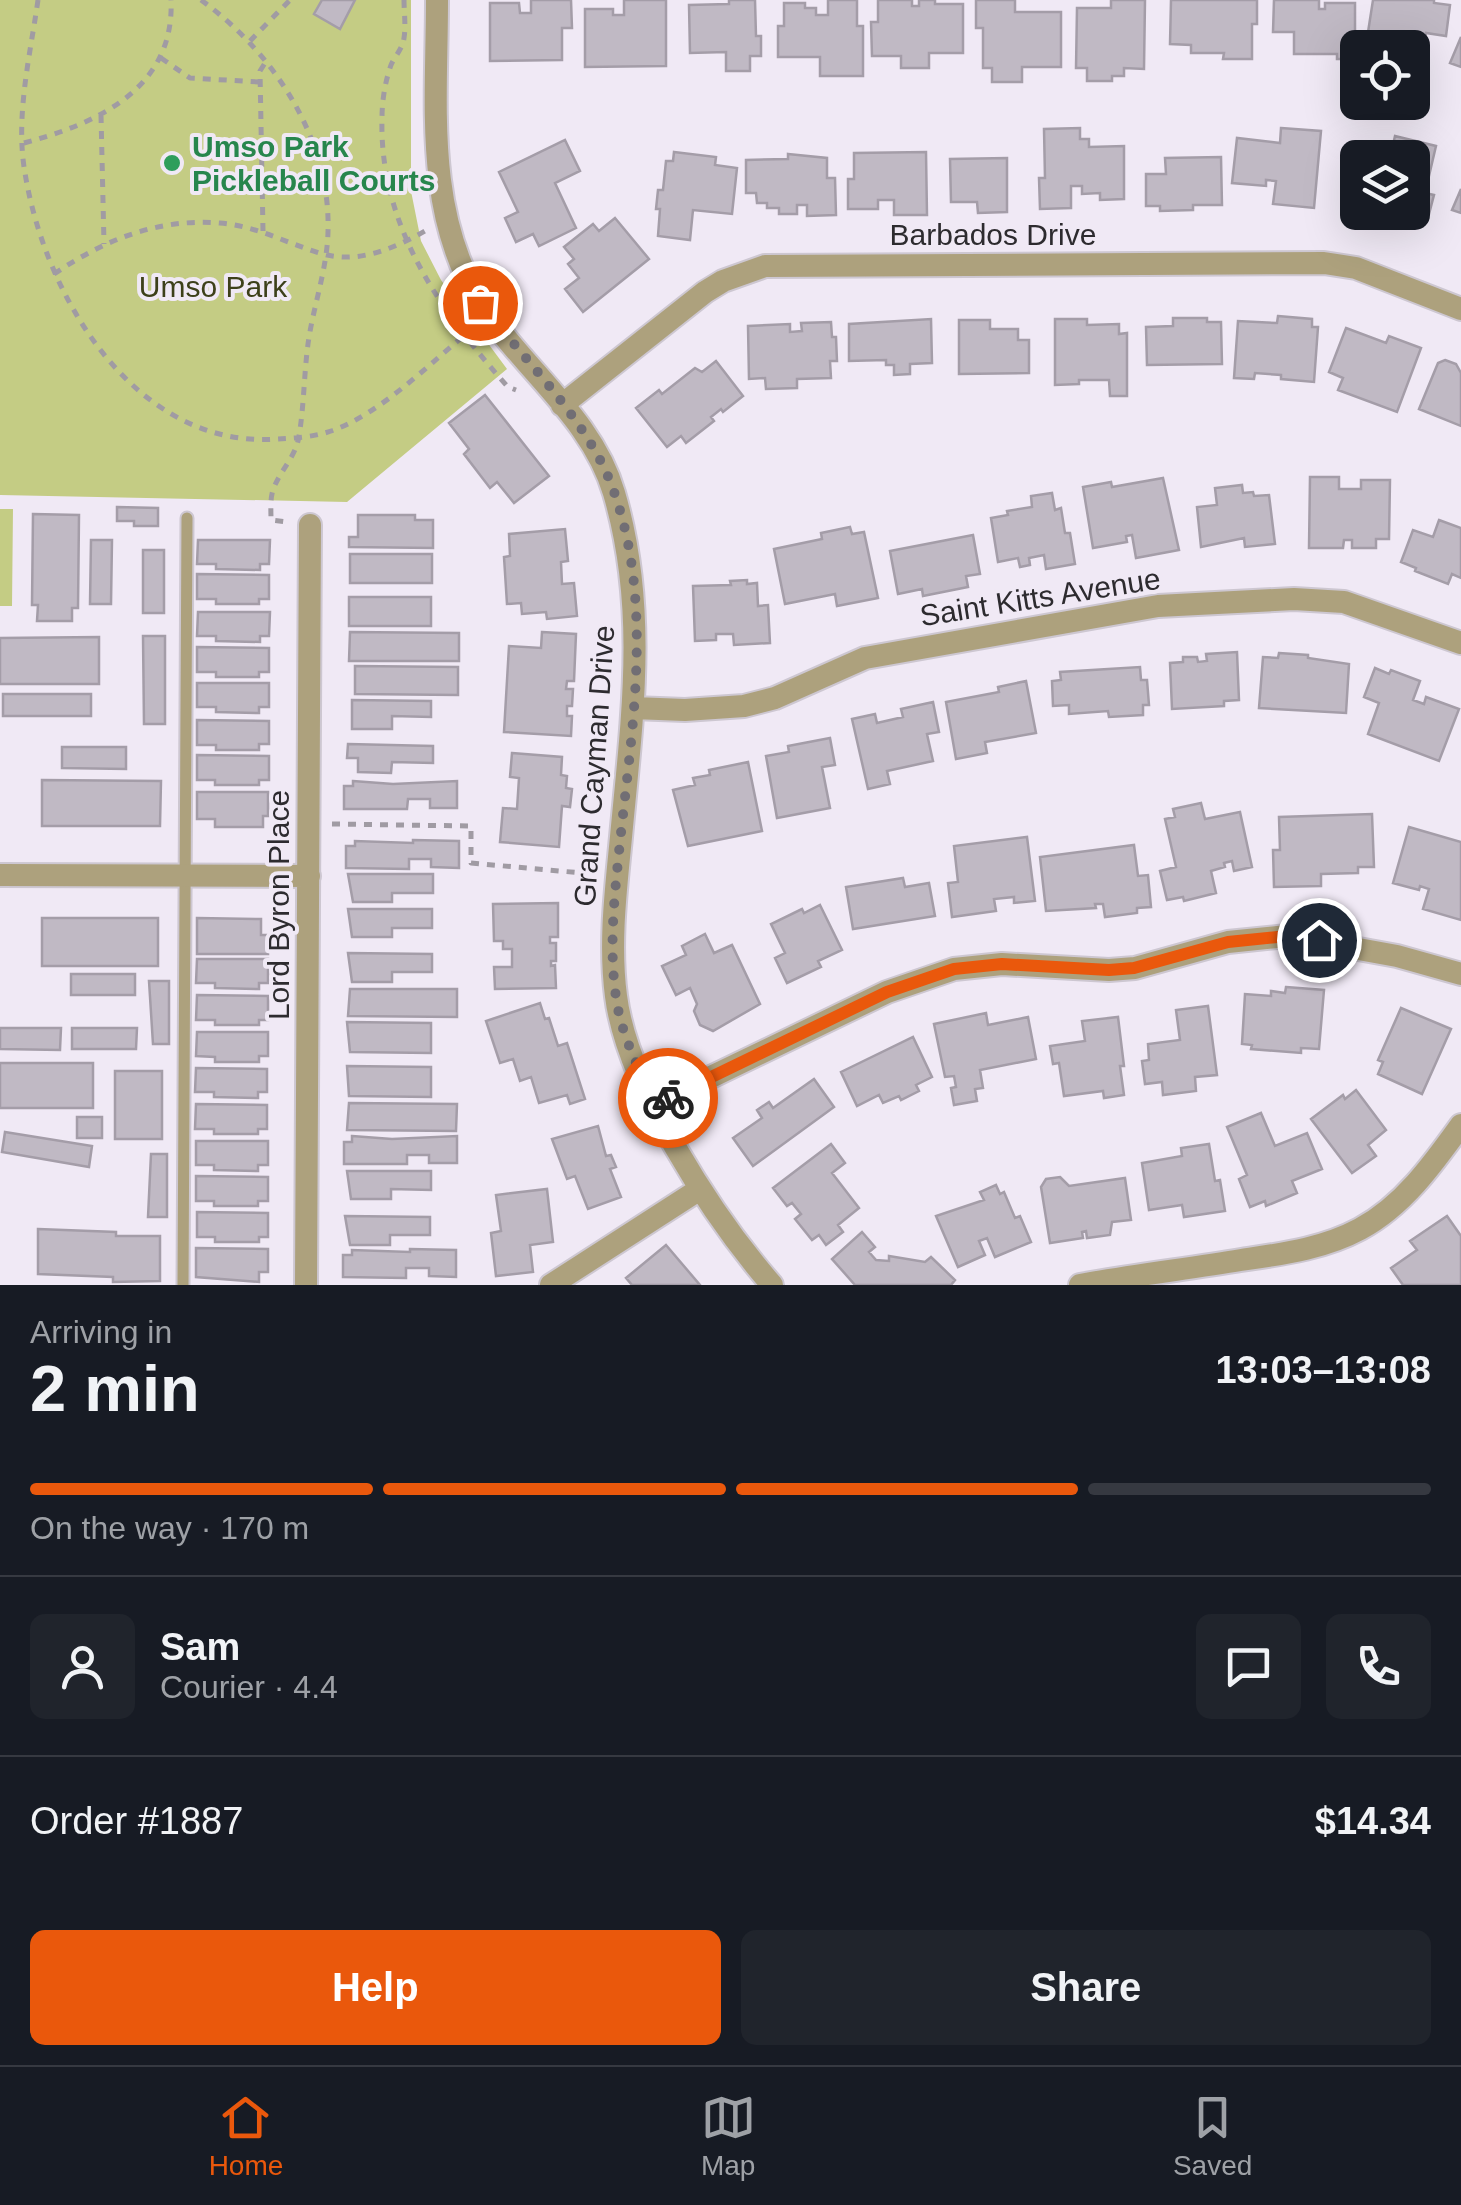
<!DOCTYPE html>
<html lang="en">
<head>
<meta charset="utf-8">
<style>
  body { margin:0; font-family:Helvetica,sans-serif; background:#20242c; color:#f1f3f6; height:100vh; display:flex; flex-direction:column; font-size:38px; white-space:nowrap }
  * { box-sizing:border-box; margin:0 }
  p { font-size:32px; color:#9ea1a6 }
  .icon { flex:none; width:55px; height:55px; fill:none; stroke:currentColor; stroke-width:2; stroke-linecap:round; stroke-linejoin:round }
  .map { position:relative; height:1285px; overflow:hidden }
  .side { display:flex; flex-direction:column; background:#171b24; flex:1 }
  .side>* { flex:none }
  .buttons { position:absolute; left:1340px; top:30px; display:grid; gap:20px }
  .buttons a { display:grid; place-items:center; width:90px; height:90px; border-radius:15px; background:#171b24; box-shadow:0 10px 40px #0002; font-size:50px }
  .pin { position:absolute; display:grid; place-items:center; width:85px; height:85px; color:#fff; margin:-42px; border:5px solid #fff; border-radius:50%; box-shadow:0 2px 10px #0007 }
  .courier { position:absolute; display:grid; place-items:center; width:100px; height:100px; margin:-50px; border:8px solid #ea580c; border-radius:50%; background:#fff; color:#222; box-shadow:0 2px 12px #0007 }
  .head em { font-style:normal; font-weight:600 }
  .head div { display:flex; flex-direction:column-reverse }
  .head { display:flex; align-items:center; justify-content:space-between; height:170px; padding:0 30px }
  h1 { font-size:65px; font-weight:600; line-height:75px }
  .bar { display:grid; grid-template-columns:repeat(4,1fr); gap:15px 10px; align-content:center; height:120px; padding:0 30px }
  .bar i { height:12px; border-radius:8px; background:#363941 }
  .bar .current { background:#ea580c }
  .bar p { grid-column:span 4 }
  .line { display:flex; align-items:center; gap:25px; padding:0 30px; border-top:2px solid #363941 }
  .line div { flex:1 }
  .round { display:grid; place-items:center; flex:none; width:105px; height:105px; border-radius:15px; background:#20242c }
  .action { display:flex; gap:20px; margin-top:auto; padding:20px 30px }
  .action a { flex:1; height:115px; border-radius:15px; background:#ea580c; color:#fff; font-size:40px; font-weight:600; line-height:115px; text-align:center }
  .action a+a { background:#20242c; color:#f1f3f6 }
  .tabs { display:flex; justify-content:space-around; align-items:center; height:140px; border-top:2px solid #363941; background:#171b24; font-size:28px; color:#9ea1a6 }
  .tabs a { display:grid; justify-items:center; gap:5px }
  .tabs .current { color:#ea580c }
  .map>svg:first-child { display:block }
</style>
</head>
<body>
<div class="map">
<svg width="1461" height="1285" viewBox="0 0 1461 1285">
  <rect width="100%" height="100%" fill="#f0e9f5"/>
  <path fill="#c4cc84" d="M0 0H411V191L421 241 441 280 507 369 347 502 0 495Z
    M0 509H13L12 606H0Z"/>
  <path fill="#c0b9c4" stroke="#a49da8" stroke-width="2.5" d="M322 0H355L340 29 314 14Z
    M531 0H571L572 28H562V60L490 61V3H519L520 13H531Z
    M624 0H666V66L585 67V9H613V15H624Z
    M729 0H755L756 36H761V56H750V71H726V52L690 53 689 5 729 4Z
    M828 0H857V26H863V76H820V57H778V26H784V3H805V8H816V15H828Z
    M878 0H912V6H919V0H935V4H963V53H929V68H901V56H872L871 22H878Z
    M976 0H1015V12H1061V67H1022V82H992V68H983V28H976Z
    M1111 0H1145L1144 69 1124 68V76H1112V81H1087V68H1076L1077 8H1111Z
    M1171 0H1257V24H1252V59H1223L1224 53H1191V45L1170 44Z
    M1274 0H1319V9H1325V3H1355V59H1337V54H1294V32H1273Z
    M1373 0H1434V3L1450 5 1446 36 1426 33 1423 53 1412 51V48L1366 45Z
    M1461 37V67L1450 63Z
    M1080 128V139H1089V147L1124 146V199L1100 200V193L1082 194V186H1071V208L1040 209 1039 178H1045L1044 129Z
    M1281 128 1321 131 1314 208 1273 204 1276 181 1266 180V186L1232 183 1237 138 1280 143Z
    M1395 136 1436 146 1425 193 1434 195 1429 214 1412 210V158H1373L1376 145 1392 149Z
    M565 140 580 171 555 183 576 228 539 246 533 234 516 242 505 218 518 212 499 172Z
    M674 152 716 157 715 165 737 168 732 214 693 210 690 240 658 236 660 209H656L658 190H663L666 161H673Z
    M926 152 927 215H894V200H878V209H848V179H854V153Z
    M788 154 827 158V178H835L836 215 807 216V205H797V214H779V208H767V203H757L756 193H746V160L788 159Z
    M1221 157 1222 205H1193V210L1160 211V206H1146V174H1166L1165 158Z
    M1007 158V212L978 213 977 202H951L950 159Z
    M1461 189V213L1452 210Z
    M1358 202V212H1391L1389 223 1355 214Z
    M615 218 649 259 583 312 565 289 579 278 568 264 574 259 564 247 593 224 599 231Z
    M1278 316 1312 319V327H1318L1314 382 1281 379V375L1255 373 1254 379 1234 378 1238 321 1277 323Z
    M1173 318H1207V322H1221L1222 364 1147 365 1146 327 1173 326Z
    M931 319 932 363 910 364V374L894 375V365H886V360L849 361V324Z
    M1055 319H1087V325L1119 324V334L1127 333V396H1110L1109 380H1079V384L1055 385Z
    M959 320H990V329H1018V340H1029V373L959 374Z
    M831 322 832 337H836L837 361H830L831 378 797 379V388L766 389 765 378 749 379 748 326 790 324V332L802 331 801 323Z
    M1346 328 1386 343 1389 336 1421 348 1397 412 1338 390 1343 378 1329 372Z
    M1445 360 1456 364 1461 373V426L1419 409 1438 363Z
    M716 361 743 396 723 412 721 409 711 417 714 421 686 443 681 436 667 447 636 408 659 390 662 394 695 368 702 372Z
    M485 395 549 476 514 503 497 482 490 488 464 454 469 449 449 423Z
    M1310 477H1339V489H1361V480H1390L1389 539H1376V548H1352V540H1344L1343 548H1309Z
    M1163 478 1179 550 1136 558 1132 535 1126 536 1127 542 1093 548 1083 487 1111 482 1112 487Z
    M1242 485 1243 493 1253 492 1254 496 1269 495 1275 544 1245 547 1244 538 1201 547 1197 507 1217 505 1215 488Z
    M1052 493 1055 510 1061 508 1065 533H1070L1075 564 1046 569 1044 555 1029 558 1030 565 1020 567 1018 558 998 562 991 518 1008 515 1007 511 1032 507 1031 496Z
    M117 507 158 508V526H134V521H117Z
    M33 514 79 515 78 608H72V621H37L38 605H32Z
    M358 515H415V520H433V548L349 547V537H358Z
    M1439 520 1461 528V578L1452 574 1448 584 1415 571 1416 568 1401 562 1413 530 1433 537Z
    M850 527 852 534 864 532 878 598 837 606 835 594 785 604 774 549 822 539 821 533Z
    M565 529 568 561 561 562 562 584 574 583 577 616 547 619 546 612 522 614 521 603 507 604 504 557 510 556 509 534Z
    M973 535 980 574 966 576 968 587 923 596 922 589 898 594 890 551Z
    M91 540H112L111 604H90Z
    M198 540H270L269 564H260V570L216 569V564H197Z
    M143 550H164V613H143Z
    M350 554H432V583H350Z
    M197 574 269 575V599H259V604H216V599H197Z
    M747 580V584L757 583 758 606 768 605 770 643 734 645 733 634H716V640L695 641 693 586 731 585 730 581Z
    M349 597H431V626H349Z
    M198 612H270L269 636H260V642L216 641V636H197Z
    M350 632 459 633V661H349Z
    M542 632 576 634 574 681H567L566 689H573L572 706H567V716H572L571 736 504 732 509 646 541 648Z
    M143 636H165V724H144Z
    M99 637V684H0V638Z
    M197 647 269 648V672H259V677H216V672H197Z
    M1237 652 1239 700 1224 701V706L1172 709 1170 663 1183 662V657H1197L1198 662 1207 661 1206 654Z
    M1279 653 1308 655V658L1349 664 1346 713 1259 708 1263 657 1278 658Z
    M355 666 458 667V695L355 694Z
    M1140 667 1141 680H1147L1149 705H1143V715L1109 717 1108 711 1069 714V705L1053 706 1052 681 1061 680 1060 672Z
    M1375 668 1389 674 1391 670 1420 681 1413 700 1424 704 1426 697 1459 709 1439 761 1368 734 1379 703 1364 697Z
    M1026 681 1036 733 985 742 987 753 956 759 946 702 999 692 998 687Z
    M197 683H269V707H259V713L216 712V707H197Z
    M3 694H91V716H3Z
    M352 700 431 701V717L392 716V729H352Z
    M933 702 939 732 927 734 933 761 887 771 890 784 868 789 852 719 875 714 877 723 903 717 901 709Z
    M197 720 269 721V744H259V750H216V745H197Z
    M830 738 835 765 822 767 830 808 777 818 766 756 789 752 788 746Z
    M348 744 433 746V763L392 762 391 773 358 772V758H347Z
    M62 747H126V769L62 768Z
    M512 753 562 757 561 775 567 776 566 788 572 789 570 807 562 806 559 847 500 842 503 808 517 809 519 778 510 777Z
    M197 755 269 756V780H259V785H215V780H197Z
    M748 762 762 831 688 846 673 790 695 785 693 778 710 775 709 770Z
    M42 780 161 781 160 826H42Z
    M353 781 393 784 457 781V808H430V799H408L407 809H344V786H353Z
    M197 792H268V816H263V827H215V819H197Z
    M1201 803 1205 819 1240 812 1252 867 1234 871 1232 861 1224 863 1225 867 1211 871 1216 893 1184 901 1183 897 1167 900 1160 871 1176 867 1165 819 1175 817 1173 809Z
    M1372 814 1374 867H1358V873L1321 874V886L1274 887 1273 850H1280L1279 817Z
    M1409 827 1461 842V920L1423 909 1429 889 1420 886 1419 890 1393 883Z
    M1027 837 1035 901 1014 903V897L994 899 996 911 952 917 948 883 958 882 954 846Z
    M413 840 459 841V868L431 867V859H409V869L346 868V846H355V841L413 843Z
    M1134 845 1138 876 1148 875 1151 907 1137 908V913L1105 917 1103 904H1095L1096 908 1046 911 1040 857Z
    M348 874H433V893H392V902H353Z
    M903 878 905 887 929 883 935 916 853 929 846 887Z
    M558 903V937H550V943H556V961H551V966L555 965 556 988 495 989 494 967H512V949H503V941H494L493 904Z
    M820 905 842 950 818 961 821 967 787 983 775 958 785 953 771 924 802 909 804 913Z
    M348 909H432V928H392V937H352Z
    M42 918H158V966H42Z
    M197 918 261 919V935H268V954H197Z
    M705 934 714 953 732 945 760 1004 713 1031 700 1025 694 1011 697 1004 690 988 676 995 662 966 686 955 682 946Z
    M348 953 432 954V972H392V982H352Z
    M197 959H268V983H259V989L215 988V983H196Z
    M71 974H135V995H71Z
    M149 981H169V1044H153Z
    M1286 987 1324 990 1319 1049 1301 1048V1053L1251 1049 1252 1045 1242 1044 1245 994 1271 996V991L1285 993Z
    M350 989H457V1017L348 1016Z
    M197 995 268 996V1020H259V1025H215V1020H196Z
    M540 1003 545 1019 549 1018 558 1046 567 1043 585 1099 570 1104 567 1095 539 1103 531 1077 520 1081 513 1059 500 1063 486 1021Z
    M1208 1006 1217 1075 1195 1077 1196 1091 1163 1095 1162 1082 1145 1084 1142 1061 1149 1060 1148 1044 1180 1040 1176 1010Z
    M1401 1008 1451 1029 1422 1094 1378 1074 1383 1062 1378 1060Z
    M986 1013 988 1025 1028 1017 1036 1059 980 1070 983 1088 975 1089 977 1101 954 1105 951 1088 956 1087 954 1076 945 1077 934 1024Z
    M1118 1017 1124 1066H1120L1124 1095 1104 1098 1103 1091 1064 1096 1059 1063 1053 1064 1050 1046 1085 1041 1082 1021Z
    M347 1022 431 1023V1053L350 1052Z
    M0 1028H61L60 1050 0 1049Z
    M72 1028H137L136 1049H72Z
    M197 1032H268V1056H259V1062H215V1057L196 1056Z
    M913 1037 932 1077 916 1085 919 1091 901 1100 899 1096 883 1103 879 1095 857 1106 841 1072Z
    M0 1063H93V1108H0Z
    M347 1066 431 1067V1097L349 1096Z
    M196 1068 267 1069V1092H258V1098L214 1097V1092H195Z
    M115 1071H162V1139H115Z
    M814 1079 834 1107 753 1166 733 1138 762 1118 757 1110 769 1102 773 1108Z
    M1356 1090 1386 1130 1368 1145 1376 1156 1352 1173 1311 1119 1343 1095 1345 1099Z
    M349 1103 457 1104 456 1131 347 1130Z
    M196 1104 267 1105V1129H258V1134H214V1129H195Z
    M1261 1113 1275 1146 1307 1133 1322 1169 1292 1181 1297 1193 1266 1206 1265 1201 1250 1207 1239 1179 1247 1175 1227 1127Z
    M77 1117H102V1138H77Z
    M598 1126 606 1156 611 1155 616 1167 610 1169 621 1197 588 1209 575 1176 567 1179 552 1139Z
    M5 1132 92 1146 89 1167 2 1152Z
    M352 1136 392 1139 457 1136V1163H429V1155H407V1164H344V1142H352Z
    M196 1141H268V1165H258V1171L214 1170V1165H196Z
    M831 1144 845 1163 832 1173 859 1208 838 1225 843 1232 826 1245 819 1235 812 1240 795 1219 801 1214 792 1203 787 1206 773 1188Z
    M1209 1144 1215 1181 1220 1180 1225 1211 1184 1217 1182 1205 1149 1210 1142 1163 1182 1156 1181 1148Z
    M151 1154H167V1217H148Z
    M347 1171H431V1190L391 1189V1199H351Z
    M196 1176 268 1177V1201H258V1206H214V1201H196Z
    M1060 1177 1069 1186 1125 1178 1131 1220 1112 1222 1110 1235 1087 1238 1086 1231 1082 1232 1083 1238 1050 1243 1041 1187 1046 1179Z
    M996 1185 1000 1194 1004 1192 1015 1218 1020 1216 1031 1242 995 1257 987 1238 979 1241 985 1255 958 1267 936 1216 984 1200 980 1192Z
    M547 1189 553 1242 530 1245 533 1272 496 1276 491 1233 501 1231 496 1195Z
    M197 1212 268 1213V1237H259V1242H215V1237H197Z
    M345 1216 430 1217V1235H390V1245H350Z
    M1447 1216 1461 1236V1285H1403L1391 1268 1417 1250 1410 1241Z
    M38 1229 116 1232V1236H160V1281L113 1282V1277L38 1274Z
    M862 1232 875 1247 869 1252 876 1260 889 1261V1256L925 1262 931 1257 955 1280 951 1285H855L832 1259Z
    M666 1245 700 1285H632L626 1278Z
    M196 1248 268 1249V1272H259V1282L196 1277Z
    M410 1249 456 1250V1277L429 1276V1268H406V1278L343 1277V1255H352V1250L410 1252Z"/>
  <g fill="none" stroke-linecap="round" stroke-linejoin="round">
    <defs>
      <path id="lane" d="M183 1285 187 518"/>
      <path id="street" d="M437 0C437 102 424 211 480 302 520 367 592 417 614 493 648 609 632 719 621 837 616 889 609 943 616 996 627 1085 713 1217 772 1285
        M562 405 705 292 723 281 765 266 1324 263 1356 268 1461 309
        M633 708 685 710 744 706 775 698 865 658 1158 606 1294 599 1344 602 1461 643
        M0 875 309 876
        M655 1104 887 992 954 969 1002 964 1109 970 1135 968 1228 942 1287 936 1397 956 1461 974
        M306 1285 310 525
        M551 1285 700 1189
        M1080 1285C1133 1275 1187 1269 1241 1260 1281 1254 1323 1249 1360 1229 1403 1206 1433 1164 1461 1125"/>
    </defs>
    <use href="#lane" stroke="#cdc7d1" stroke-width="15"/>
    <use href="#street" stroke="#cdc7d1" stroke-width="26"/>
    <path stroke="#a09ba3" stroke-width="5" stroke-dasharray="8 8" stroke-linecap="butt" d="M38 0C30 56 15 117 25 173 45 297 136 450 278 439 295 438 314 437 331 431 381 414 431 362 472 329
      M201 0C274 53 331 139 328 232 327 270 313 307 308 344 304 374 304 406 299 436 296 457 280 470 273 490 270 499 271 510 271 520L287 522
      M404 0C404 12 406 26 404 38 403 48 395 56 391 65 385 82 382 101 382 118 379 225 440 311 508 387L516 390
      M250 41 290 0
      M161 58 190 78 260 82
      M101 115 104 244
      M24 143C96 124 175 89 171 0
      M263 231 260 71 265 63
      M54 274C104 240 158 218 220 223 257 226 288 244 323 254 359 264 395 248 425 231
      M332 824 471 826V863L593 874"/>
    <use href="#lane" stroke="#ada17d" stroke-width="11"/>
    <use href="#street" stroke="#ada17d" stroke-width="22"/>
  </g>
  <g fill="none" stroke-linecap="round" stroke-linejoin="round">
    <path stroke="#716e74" stroke-width="10" stroke-dasharray="0 18" d="M480 303C524 359 589 422 613 489 655 605 631 733 619 852 614 900 609 949 616 997 621 1035 639 1069 655 1104L668 1098"/>
    <path stroke="#ea580c" stroke-width="12" d="M668 1098 887 992 954 969 1002 964 1109 970 1134 968 1228 942 1287 936 1319 940"/>
  </g>
  <circle fill="#2e9e5b" stroke="#f0e9f5" stroke-width="4" cx="172" cy="163" r="10"/>
  <g text-anchor="middle" dominant-baseline="central" stroke-width="8" stroke-linejoin="round" paint-order="stroke">
    <g font-size="30" font-weight="bold" fill="#27864d" stroke="#f0e9f5" text-anchor="start">
      <text x="192" y="146">Umso Park<tspan x="192" dy="34">Pickleball Courts</tspan></text>
    </g>
    <g font-size="30" fill="#2d2b2f" stroke="#f0e9f5">
      <text x="993" y="234">Barbados Drive</text>
      <text transform="translate(1040 597) rotate(-9)">Saint Kitts Avenue</text>
      <text transform="translate(594 766) rotate(-86)">Grand Cayman Drive</text>
      <text transform="translate(278 905) rotate(-90)">Lord Byron Place</text>
    </g>
    <g font-size="30" fill="#3d401a" stroke="#f0e9f5">
      <text x="213" y="286">Umso Park</text>
    </g>
  </g>
</svg>
<div class="buttons">
<a><svg class="icon" aria-label="locate" viewBox="0 0 24 24"><circle cx="12" cy="12" r="6"/><path d="M12 2v4M12 18v4M2 12h4M18 12h4"/></svg></a>
<a><svg class="icon" aria-label="layers" viewBox="0 0 24 24"><path d="M12 4l9 5-9 5-9-5zM3 14l9 5 9-5"/></svg></a>
</div>
<div class="pin" style="left:480px;top:303px;background:#ea580c"><svg class="icon" aria-label="bag" viewBox="0 0 24 24"><path d="M5 8h14l-1 12H6zM9 8a3 3 0 0 1 6 0"/></svg></div>
<div class="pin" style="left:1319px;top:940px;background:#1f2937"><svg class="icon" aria-label="home" viewBox="0 0 24 24"><path d="M3 11l9-7 9 7M6 9v11h12V9"/></svg></div>
<div class="courier" style="left:668px;top:1098px"><svg class="icon" aria-label="bike" viewBox="0 0 24 24"><circle cx="6" cy="16" r="4"/><circle cx="18" cy="16" r="4"/><path d="M6 16l4-8h5l3 8M10 8l3 8H6M13 5h3"/></svg></div>
</div>
<section class="side">
<div class="head"><div><h1>2 min</h1><p>Arriving in</p></div><em>13:03–13:08</em></div>
<div class="bar"><i class="current"></i><i class="current"></i><i class="current"></i><i></i><p>On the way · 170 m</p></div>
<div class="line" style="height:180px"><a class="round"><svg class="icon" aria-label="person" viewBox="0 0 24 24"><circle cx="12" cy="8" r="4"/><path d="M4 21q1-7 8-7t8 7"/></svg></a><div><b>Sam</b><p>Courier · 4.4</p></div><a class="round"><svg class="icon" aria-label="chat" viewBox="0 0 24 24"><path d="M4 5h16v11H9l-5 4z"/></svg></a><a class="round"><svg class="icon" aria-label="phone" viewBox="0 0 24 24"><path d="M5 4h4l2 5-3 2q2 4 5 5l2-3 5 2v4C11 20 4 13 5 4z"/></svg></a></div>
<div class="line" style="height:130px"><div>Order #1887</div><b>$14.34</b></div>
<div class="action"><a>Help</a><a>Share</a></div>
</section>
<nav class="tabs">
<a class="current"><svg class="icon" aria-label="home" viewBox="0 0 24 24"><path d="M3 11l9-7 9 7M6 9v11h12V9"/></svg>Home</a>
<a><svg class="icon" aria-label="map" viewBox="0 0 24 24"><path d="M3 6l6-2 6 2 6-2v14l-6 2-6-2-6 2zM9 4v14M15 6v14"/></svg>Map</a>
<a><svg class="icon" aria-label="saved" viewBox="0 0 24 24"><path d="M7 4h10v16l-5-4-5 4z"/></svg>Saved</a>
</nav>
</body>
</html>
